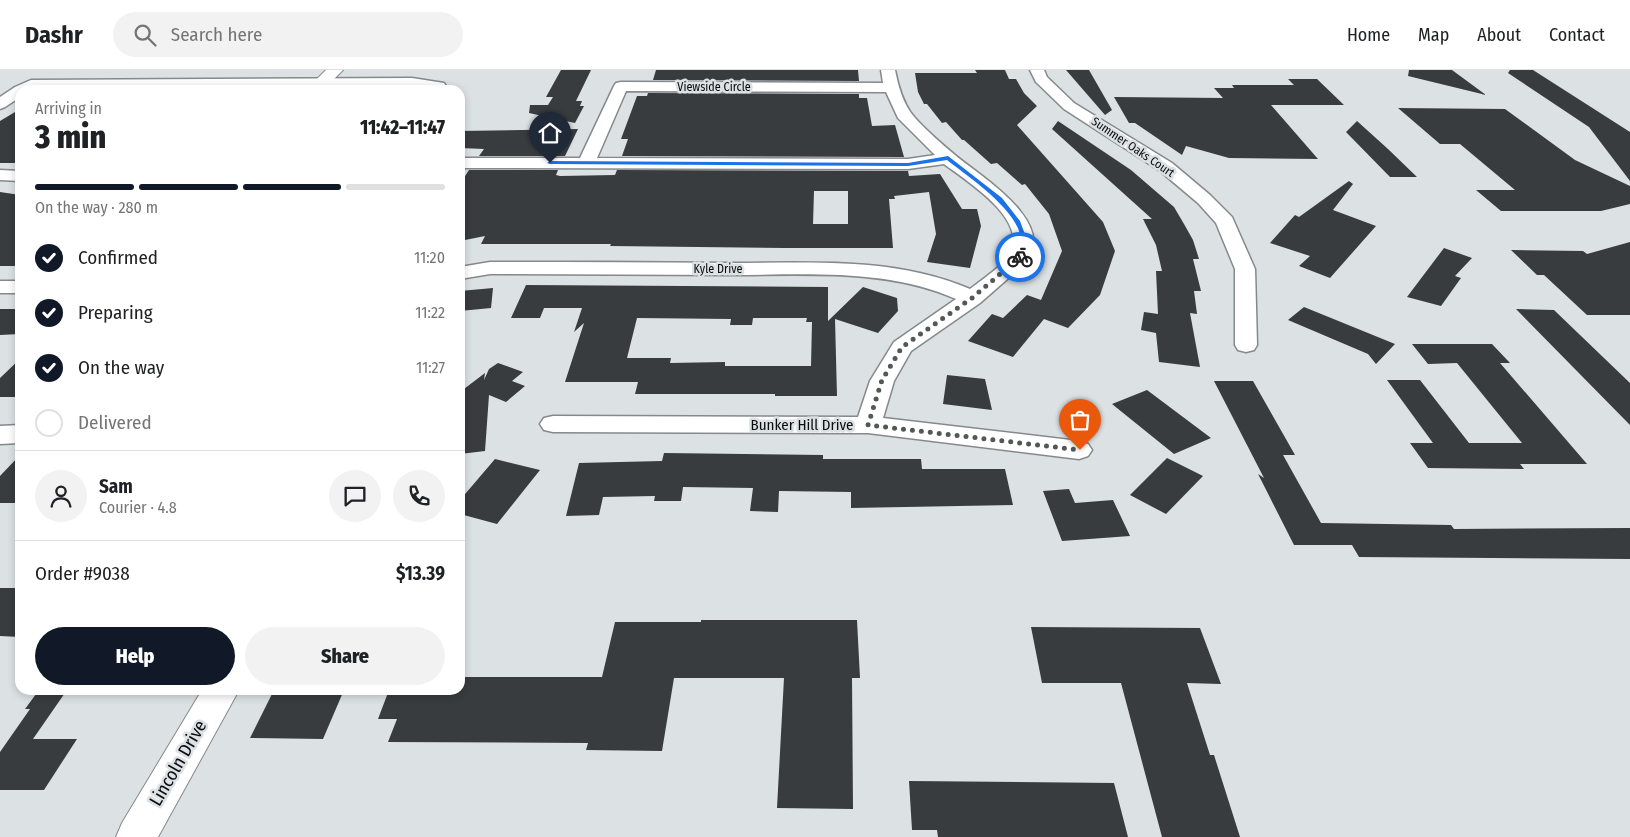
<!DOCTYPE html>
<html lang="en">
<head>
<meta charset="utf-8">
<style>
  body { margin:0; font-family:"Fira Sans Condensed",sans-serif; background:#f2f2f2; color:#202124; height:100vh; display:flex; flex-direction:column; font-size:19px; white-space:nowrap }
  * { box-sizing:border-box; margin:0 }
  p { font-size:16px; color:#757577 }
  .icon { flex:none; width:28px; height:28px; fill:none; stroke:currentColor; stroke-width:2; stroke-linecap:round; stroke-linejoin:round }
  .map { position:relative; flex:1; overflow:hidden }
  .drawer { position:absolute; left:15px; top:15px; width:450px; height:610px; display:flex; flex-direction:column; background:#fff; border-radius:15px; box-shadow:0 2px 8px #0003 }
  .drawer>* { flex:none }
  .pin { position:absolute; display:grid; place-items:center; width:42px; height:42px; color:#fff; margin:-51px -21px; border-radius:50% 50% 50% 0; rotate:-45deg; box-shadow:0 0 5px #0007 }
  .pin .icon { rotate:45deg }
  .courier { position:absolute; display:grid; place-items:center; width:50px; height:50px; margin:-25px; border:4px solid #1a73e8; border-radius:50%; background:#fff; color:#222; box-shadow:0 1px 6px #0007 }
  .headline em { font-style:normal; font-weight:800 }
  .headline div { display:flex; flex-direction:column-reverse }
  .headline { display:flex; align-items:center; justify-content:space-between; height:85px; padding:0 20px }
  h1 { font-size:32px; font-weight:800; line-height:38px }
  .bar { display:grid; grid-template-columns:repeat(4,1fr); gap:8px 5px; align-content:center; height:60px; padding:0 20px }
  .bar i { height:6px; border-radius:4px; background:#e0e0e0 }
  .bar .selected { background:#111827 }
  .bar p { grid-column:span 4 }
  .line { display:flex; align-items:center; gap:12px; padding:0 20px; border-top:1px solid #e0e0e0 }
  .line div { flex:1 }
  .round { display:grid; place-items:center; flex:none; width:52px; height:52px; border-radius:26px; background:#f2f2f2 }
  ol { padding:0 20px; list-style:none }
  li { display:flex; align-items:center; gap:15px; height:55px }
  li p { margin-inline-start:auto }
  li .icon { padding:5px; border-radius:50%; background:#111827; color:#fff; stroke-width:4 }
  li:last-child { color:#757577 }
  li i { width:28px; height:28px; border:2px solid #e0e0e0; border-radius:50% }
  .primary-button { display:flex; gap:10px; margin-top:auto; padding:10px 20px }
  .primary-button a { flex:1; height:58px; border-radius:30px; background:#111827; color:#fff; font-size:20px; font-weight:800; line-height:58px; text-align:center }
  .primary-button a+a { background:#f2f2f2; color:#202124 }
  header { display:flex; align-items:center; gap:30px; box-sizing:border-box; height:70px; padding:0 25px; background:#fff; border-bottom:1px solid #e0e0e0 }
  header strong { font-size:24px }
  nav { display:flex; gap:28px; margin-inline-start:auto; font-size:18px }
  .search { width:350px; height:45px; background:#f2f2f2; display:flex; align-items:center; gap:12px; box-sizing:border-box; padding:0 18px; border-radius:28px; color:#757577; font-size:19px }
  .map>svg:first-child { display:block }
</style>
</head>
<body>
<header>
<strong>Dashr</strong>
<div class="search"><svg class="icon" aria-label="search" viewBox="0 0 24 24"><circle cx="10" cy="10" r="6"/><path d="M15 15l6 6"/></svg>Search here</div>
<nav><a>Home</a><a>Map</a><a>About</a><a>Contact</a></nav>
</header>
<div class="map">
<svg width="1630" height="767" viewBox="0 0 1630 767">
  <rect width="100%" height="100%" fill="#dce1e4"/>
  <path fill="#383c3e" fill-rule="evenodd" d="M561 0H591L576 31H582L580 36H584L575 53 529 43 530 35H548L553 27H546Z
    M656 0H858L859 11 653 10Z
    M975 0H1005L1009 9H1016L1024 23 1037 36 1017 55 1103 152 1115 181 1100 225 1068 258 1044 249 1013 287 968 271 992 244 1003 248 1027 225 1041 230 1062 181 1049 144 1025 114 1022 115 997 93 991 94 964 70H962L946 52 942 53 927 34H924L918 22 915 3H977Z
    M1066 0H1089L1112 40 1105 45Z
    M1409 0H1452L1486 25 1408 6Z
    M1510 0H1533L1630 62V111L1589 57 1508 3Z
    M1288 9H1317L1344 35H1271L1318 89 1229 88 1186 76 1182 85 1135 53H1129L1114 27 1223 28 1214 18H1234L1232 15H1294Z
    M648 23 859 24V28H867L872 56 895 55 904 87 622 86 628 69H621L637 26H647Z
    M1398 38 1505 39 1575 90 1630 116V134L1601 141H1501L1476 120H1515L1460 74H1440Z
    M20 39V93H0V51Z
    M1058 51 1131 100 1174 137 1184 154 1193 170 1199 189H1193L1201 221H1194L1197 244 1190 243 1200 297 1159 292 1156 263 1141 260 1144 242 1158 244 1156 201H1162L1156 175 1143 149H1152L1052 59Z
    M1357 51 1388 79 1417 107H1390L1346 62Z
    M578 59 565 86H479L484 79 460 78V61Z
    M469 100H558L556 105 560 106 615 105 617 100 908 101 909 106 940 104 962 139H977L981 156 970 198 927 192 936 164 929 122 894 126 895 129H889L893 178H784L610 176 611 174H481L485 166 460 171V114ZM814 121H848V154H813Z
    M1349 111 1353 114 1333 140 1376 156 1330 208 1299 196 1310 186 1270 173 1295 145 1299 147Z
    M0 122 20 125V196H0Z
    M1630 172V245H1587L1544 205H1537L1511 180 1583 181 1587 184Z
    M1444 178 1472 188 1455 206 1461 208 1441 236 1407 227Z
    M526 215 828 217V251L863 217 897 228 898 241 878 263 835 249 837 326H775V324H635L638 312H565L584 253 574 262 582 238H544L540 248H511ZM637 248 731 249 730 255H752L753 248H807L806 252H812L811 296H725V292L670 293 671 288H627Z
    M493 218 491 238 460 241V221Z
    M1304 237 1395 274 1376 294 1368 284 1288 250Z
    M0 239H20V264L0 265Z
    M1516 239 1554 240 1630 313V355Z
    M1412 274H1492L1510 293H1500L1587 394H1520L1524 399 1428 398 1410 373H1433L1387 310H1420L1469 373H1522L1457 293 1428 294Z
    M20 289V327H0V308Z
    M498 293 523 302 512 311 525 316 506 332 489 325 485 381 460 384V322L485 303 484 310 489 299Z
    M947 305 985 309 992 340 943 334Z
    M1214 311H1253L1295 385H1283L1321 453 1451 455 1454 459 1630 458V489L1359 487 1352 475H1294L1258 404 1264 408Z
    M1147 320 1211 368 1174 384 1112 334Z
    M664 383 823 385V389H921L922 399H1005L1013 435 851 438V422L779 421 778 442 750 441 753 418 683 417 681 431H654L655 426 603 427 599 445 566 446 579 393 662 391Z
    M20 385V433H0V406Z
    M1167 388 1203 406 1166 444 1130 425Z
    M495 389 540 400 497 454 460 444V430Z
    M1069 419 1075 433 1113 430 1130 466 1062 471 1043 421Z
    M0 518H20V567L0 566Z
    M701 550H857L860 608H852L853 739 777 738 784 608H674L662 681 586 680 588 673 388 672 397 649H378L389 620H460V607H602L615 552H701Z
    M1031 557 1200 558 1221 614 1187 613 1210 685H1214L1240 767H1162L1121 613H1042Z
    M39 620H67L33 669H77L44 720H0V682L30 639H25Z
    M274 620H344L323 669 250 668Z
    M909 711 1114 713 1128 767H938L937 760H912Z"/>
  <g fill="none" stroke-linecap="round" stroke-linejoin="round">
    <defs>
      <path id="minor" d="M881 0H895C898 15 902 30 911 43 920 55 943 75 955 85 981 107 1056 151 1027 192L980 233 911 281 894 311 883 348 1079 371 1088 374 1092 380 1088 386 1079 389 868 363 553 362 544 360 540 354 544 348 553 346 858 347 870 311 894 272 956 229C886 198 804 205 729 205 649 205 570 204 490 204L460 209V197L490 192C569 192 647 192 726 193 807 193 894 186 970 219 978 213 1008 191 1011 184 1027 148 968 112 944 94L908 99 460 98V88H580L614 16 616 13 621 12 883 13ZM626 21 886 22 898 48 935 85 908 89 597 88Z
        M1030 0H1044L1047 7 1074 33 1172 93 1210 125 1232 147 1255 199 1257 275 1254 280 1246 282 1238 280 1235 275V199L1216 153 1198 133 1160 101 1064 39 1036 12Z
        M412 8 444 13 446 16 441 20 412 16 34 18 20 20V27L5 37 0 39V27L15 17 31 10Z
        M0 100 20 101V111L0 110Z
        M0 211H20V223H0Z
        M20 355V373L0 374V356Z"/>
      <path id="tertiary" d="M326 0H343L323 20H306Z
        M202 620H239L158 767H116L122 753Z"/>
    </defs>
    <use href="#minor" stroke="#85898c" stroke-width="3"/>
    <use href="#tertiary" stroke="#85898c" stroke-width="2"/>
    <use href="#minor" fill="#fff" fill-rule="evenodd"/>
    <use href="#tertiary" fill="#fff" fill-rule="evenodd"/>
  </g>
  <path fill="#1a73e8" d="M948 86 1002 128 1020 151 1027 170 1022 188 1017 187C1018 182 1020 177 1021 172 1022 142 967 106 947 90L908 96 550 94 547 93 550 91 908 93Z"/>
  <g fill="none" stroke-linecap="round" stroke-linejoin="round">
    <path stroke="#545758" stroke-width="5" stroke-dasharray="0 9" d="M1020 187 972 228 902 277 882 310 868 355 1080 380"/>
  </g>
  <g text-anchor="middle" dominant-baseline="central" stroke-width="5" stroke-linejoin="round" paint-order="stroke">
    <g font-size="12" fill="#0a0c0d" stroke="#dce1e4">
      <text x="714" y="17">Viewside Circle</text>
      <text transform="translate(1133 77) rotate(34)">Summer Oaks Court</text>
      <text x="718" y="199">Kyle Drive</text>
    </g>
    <g font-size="15" fill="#0a0c0d" stroke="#dce1e4">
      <text x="802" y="355">Bunker Hill Drive</text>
    </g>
    <g font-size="18" fill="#0a0c0d" stroke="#dce1e4">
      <text transform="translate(178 693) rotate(-60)">Lincoln Drive</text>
    </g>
  </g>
</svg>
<div class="pin" style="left:1080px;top:380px;background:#ea580c"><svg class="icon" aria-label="bag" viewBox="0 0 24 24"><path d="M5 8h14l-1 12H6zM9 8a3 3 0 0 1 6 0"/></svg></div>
<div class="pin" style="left:550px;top:93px;background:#1f2937"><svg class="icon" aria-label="home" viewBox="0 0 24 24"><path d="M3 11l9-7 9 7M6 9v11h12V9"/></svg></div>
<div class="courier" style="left:1020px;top:187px"><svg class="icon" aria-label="bike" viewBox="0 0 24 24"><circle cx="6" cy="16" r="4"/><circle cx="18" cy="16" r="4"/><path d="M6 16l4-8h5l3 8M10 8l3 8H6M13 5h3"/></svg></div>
<section class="drawer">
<div class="headline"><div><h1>3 min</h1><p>Arriving in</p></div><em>11:42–11:47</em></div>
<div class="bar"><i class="selected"></i><i class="selected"></i><i class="selected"></i><i></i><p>On the way · 280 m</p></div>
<ol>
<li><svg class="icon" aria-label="check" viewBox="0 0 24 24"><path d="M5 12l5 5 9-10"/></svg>Confirmed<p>11:20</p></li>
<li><svg class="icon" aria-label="check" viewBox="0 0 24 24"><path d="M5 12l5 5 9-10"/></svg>Preparing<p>11:22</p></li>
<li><svg class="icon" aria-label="check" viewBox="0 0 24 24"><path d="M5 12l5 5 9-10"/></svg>On the way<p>11:27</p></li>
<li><i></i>Delivered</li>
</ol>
<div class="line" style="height:90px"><a class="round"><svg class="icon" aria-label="person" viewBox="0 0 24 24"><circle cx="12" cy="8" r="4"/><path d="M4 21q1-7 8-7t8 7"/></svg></a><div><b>Sam</b><p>Courier · 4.8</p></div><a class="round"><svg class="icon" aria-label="chat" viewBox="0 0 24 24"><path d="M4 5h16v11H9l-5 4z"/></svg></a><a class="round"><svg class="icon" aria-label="phone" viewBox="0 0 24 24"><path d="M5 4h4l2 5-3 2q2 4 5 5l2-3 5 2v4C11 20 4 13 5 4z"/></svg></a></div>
<div class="line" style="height:65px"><div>Order #9038</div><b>$13.39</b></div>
<div class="primary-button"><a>Help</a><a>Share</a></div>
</section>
</div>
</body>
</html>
